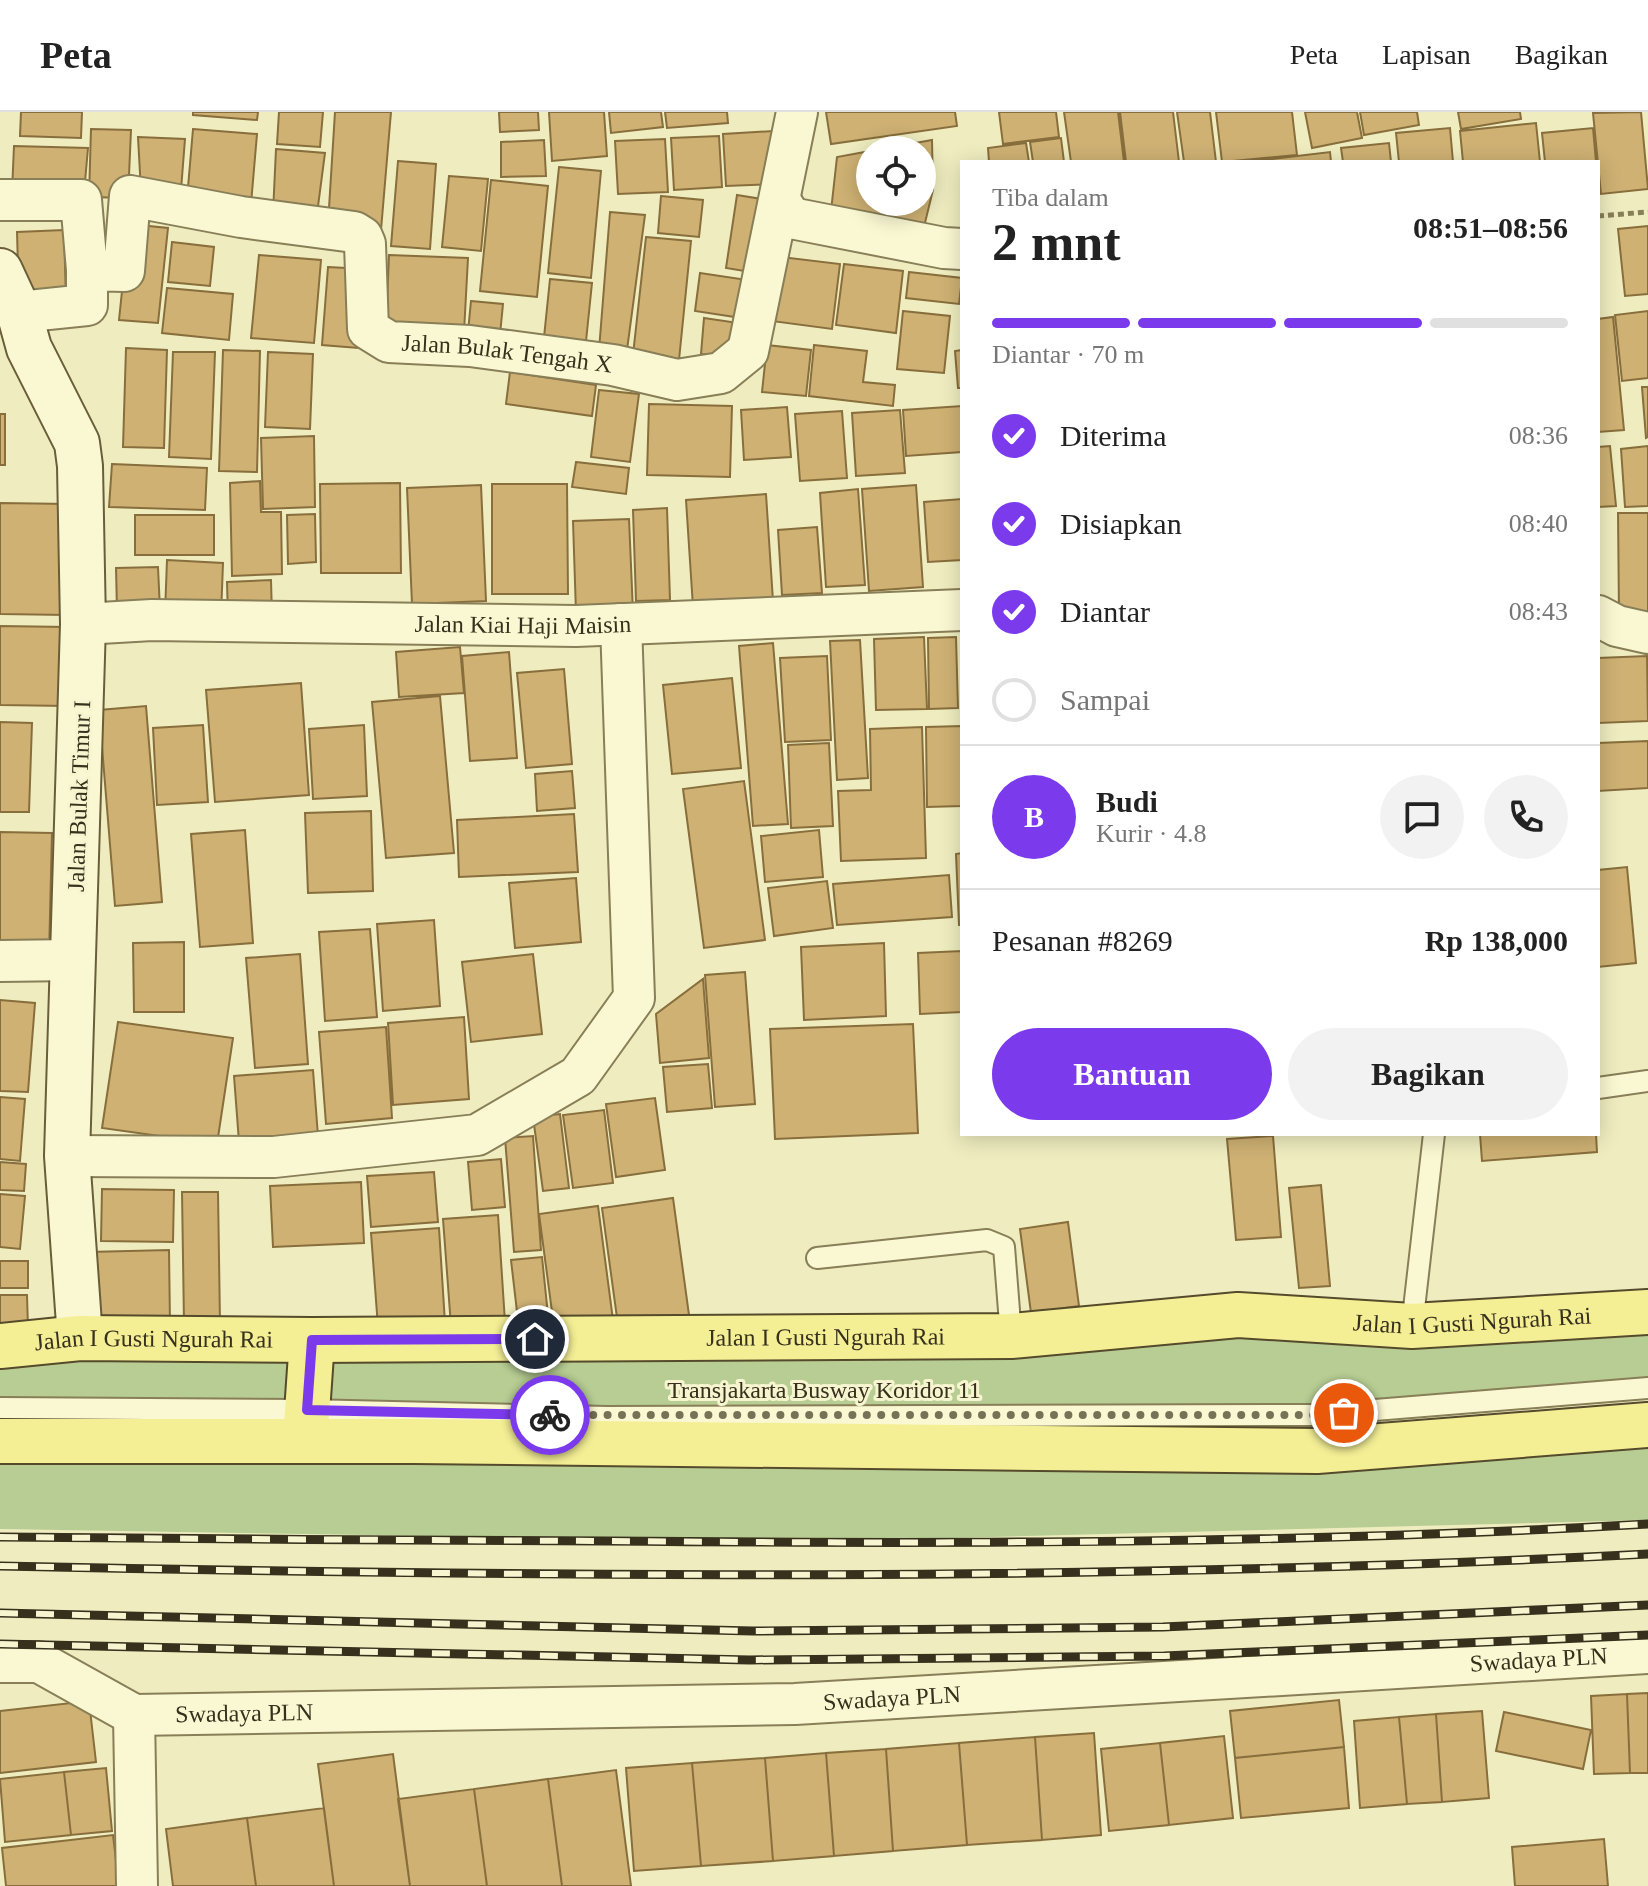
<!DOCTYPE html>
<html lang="id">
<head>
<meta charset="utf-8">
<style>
  body { margin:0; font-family:"Times New Roman",serif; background:#f2f2f2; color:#222; height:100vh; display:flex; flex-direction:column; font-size:30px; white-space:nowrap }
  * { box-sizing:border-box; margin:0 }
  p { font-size:26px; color:#767676 }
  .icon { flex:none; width:44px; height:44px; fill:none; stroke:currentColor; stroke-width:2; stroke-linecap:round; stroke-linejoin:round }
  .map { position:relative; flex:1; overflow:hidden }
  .sheet { position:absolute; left:960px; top:48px; width:640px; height:976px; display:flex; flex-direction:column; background:#fff; border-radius:0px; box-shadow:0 4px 20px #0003 }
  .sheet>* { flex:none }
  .controls { position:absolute; left:856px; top:24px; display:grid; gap:16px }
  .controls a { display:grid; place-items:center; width:80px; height:80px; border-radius:50%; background:#fff; box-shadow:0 4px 20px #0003; font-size:40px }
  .pin { position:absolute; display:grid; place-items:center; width:68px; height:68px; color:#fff; margin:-34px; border:4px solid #fff; border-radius:50%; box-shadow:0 2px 8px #0007 }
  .courier { position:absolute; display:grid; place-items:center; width:80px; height:80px; margin:-40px; border:6px solid #7c3aed; border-radius:50%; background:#fff; color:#222; box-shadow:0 2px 10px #0007 }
  .summary em { font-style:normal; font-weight:600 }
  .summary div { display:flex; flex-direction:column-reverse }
  .summary { display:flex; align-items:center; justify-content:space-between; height:136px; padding:0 32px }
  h1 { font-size:52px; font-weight:600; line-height:60px }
  .bar { display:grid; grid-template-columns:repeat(4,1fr); gap:12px 8px; align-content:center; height:96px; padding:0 32px }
  .bar i { height:10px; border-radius:6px; background:#e0e0e0 }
  .bar .on { background:#7c3aed }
  .bar p { grid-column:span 4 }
  .line { display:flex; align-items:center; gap:20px; padding:0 32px; border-top:2px solid #e0e0e0 }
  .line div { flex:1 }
  .round { display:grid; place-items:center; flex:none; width:84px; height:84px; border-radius:42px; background:#f2f2f2 }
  ol { padding:0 32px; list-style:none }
  li { display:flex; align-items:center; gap:24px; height:88px }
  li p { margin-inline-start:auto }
  li .icon { padding:8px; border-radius:50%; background:#7c3aed; color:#fff; stroke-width:4 }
  li:last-child { color:#767676 }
  li i { width:44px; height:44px; border:4px solid #e0e0e0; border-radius:50% }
  .cta { display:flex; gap:16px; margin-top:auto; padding:16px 32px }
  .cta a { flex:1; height:92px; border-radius:48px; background:#7c3aed; color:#fff; font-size:32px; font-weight:600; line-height:92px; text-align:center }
  .cta a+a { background:#f2f2f2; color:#222 }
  header { display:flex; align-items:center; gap:48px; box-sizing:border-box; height:112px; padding:0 40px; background:#fff; border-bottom:2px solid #e0e0e0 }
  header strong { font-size:38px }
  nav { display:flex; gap:44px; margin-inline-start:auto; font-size:28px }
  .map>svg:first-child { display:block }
</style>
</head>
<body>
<header>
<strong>Peta</strong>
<nav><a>Peta</a><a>Lapisan</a><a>Bagikan</a></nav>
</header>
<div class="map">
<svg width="1648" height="1774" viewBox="0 0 1648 1774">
  <rect width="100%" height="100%" fill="#efedbf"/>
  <path fill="#b7cd93" d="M1648 1200V1276L1313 1303 0 1296V1233Z
    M1648 1313V1408L795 1430 0 1417V1329H414Z"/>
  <path fill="#ceb173" stroke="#886e3c" stroke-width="2" d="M21 0H82L81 26 20 24Z
    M193 0H258L257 8 193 3Z
    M279 0H323L320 35 277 32Z
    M335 0H391L381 118 328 112Z
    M499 0H538L539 18 500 20Z
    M549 0H604L607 44 552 49Z
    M609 0H661L663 15 611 21Z
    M665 0H727L728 11 667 16Z
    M826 0H955L957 14 831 32Z
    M999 0H1056L1059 25 1003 32Z
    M1064 0H1118L1124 50H1071Z
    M1120 0H1173L1179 50H1126Z
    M1177 0H1210L1216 50H1184Z
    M1216 0H1292L1297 43 1222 50Z
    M1305 0H1357L1362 26 1312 36Z
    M1360 0H1417L1419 13 1364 23Z
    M1458 0H1520L1521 7 1461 17Z
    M1641 0 1648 77 1601 82 1593 1Z
    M1536 11 1540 50H1463L1460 19Z
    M1450 16 1453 50H1399L1396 21Z
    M1593 16 1596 50H1545L1542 21Z
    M91 17 131 18 128 86 89 85Z
    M193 17 257 22 251 92 187 87Z
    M773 19 776 72 726 74 723 22Z
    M719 24 722 75 674 78 671 26Z
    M138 25 185 27 181 78 141 79Z
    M1061 26 1064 50H1033L1030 30Z
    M665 27 668 80 618 82 615 29Z
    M544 28 546 64 501 65V30Z
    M932 28 933 78 923 119 830 108 837 45 870 39V90H922V38H877Z
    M1026 31 1029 50H989L988 36Z
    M1389 31 1391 50H1343L1341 36Z
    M14 34 88 36 84 81 12 79Z
    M276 37 325 41 317 102 273 101Z
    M1330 40 1331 50H1247Z
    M398 49 436 52 430 137 391 134Z
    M559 55 601 59 591 166 548 161Z
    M449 64 488 67 481 139 442 135Z
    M491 68 548 74 537 185 480 179Z
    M737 83 774 89 763 162 726 156Z
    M661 84 703 88 699 125 658 121Z
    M610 100 645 103 627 238H599Z
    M129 112 168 116 158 211 119 208Z
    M1648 114V182L1625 184 1618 117Z
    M64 118 66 189 19 191 17 120Z
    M646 125 691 129 678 258 632 252Z
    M172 130 214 135 210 174 168 170Z
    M259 143 321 148 314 231 251 226Z
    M389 143 468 146 464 220 386 216Z
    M773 144 840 152 832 217 764 208Z
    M844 152 903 159 896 221 836 213Z
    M328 155 364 157 358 236 322 233Z
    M909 160 962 166 959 192 906 186Z
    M700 161 754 169 748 207 695 199Z
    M550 167 592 171 585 239 543 235Z
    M167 176 233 182 229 228 162 221Z
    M471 189 503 192 499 233 467 230Z
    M903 199 950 204 944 261 897 257Z
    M1648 199V266L1622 269 1615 203Z
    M1613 205 1624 318 1598 320V207Z
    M704 206 745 212 732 247 701 242Z
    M767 233 811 238 806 284 762 280Z
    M814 233 867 239 863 270 895 273 893 294 809 284Z
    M126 236 167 238 164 336 123 335Z
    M223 238 260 239 257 360 219 359Z
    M962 238V276H958L955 239Z
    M173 240H215L211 347 169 345Z
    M268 240 313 242 310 317 265 315Z
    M510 260 596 273 592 304 506 292Z
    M1642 275H1648V325L1646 326Z
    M599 278 639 282 630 350 591 345Z
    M649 292 732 294 730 365 647 363Z
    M962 294V340L906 344 903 298Z
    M787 295 791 345 744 348 741 298Z
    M900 298 905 361 856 364 852 301Z
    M842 299 847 366 800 369 795 302Z
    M0 302H5V353H0Z
    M314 324 315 395 263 397 261 326Z
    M1610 334 1616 394 1598 395V335Z
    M1648 334V394L1625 395 1621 337Z
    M576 350 629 356 626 382 572 375Z
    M112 352 207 356 205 398 109 395Z
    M260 369 261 400H281L282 462 232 464 230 371Z
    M400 371 401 461H321L320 372Z
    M492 372H567L568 482H492Z
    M481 373 486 489 412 492 407 376Z
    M916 373 923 475 869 479 862 377Z
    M858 377 865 473 826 475 820 381Z
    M766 382 773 489 693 495 686 388Z
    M962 387V448L928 450 924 390Z
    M0 391 70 392 67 503 0 502Z
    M667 396 670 488 636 489 633 398Z
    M1618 401H1648V503H1619Z
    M315 402 316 450 288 452 287 403Z
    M135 403H214V443H135Z
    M629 407 633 500 576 501 573 409Z
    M817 415 822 481 782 483 778 418Z
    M167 448 223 451 221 504 165 501Z
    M158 455 160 498 117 499 116 456Z
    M271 468 272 503 228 506 227 470Z
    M0 514 68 515 67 594 0 593Z
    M924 525 927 597 876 598 874 527Z
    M956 525 958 596 929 597 928 526Z
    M860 528 868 666 837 668 830 529Z
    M773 531 788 712 753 714 739 534Z
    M460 535 464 581 399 585 396 540Z
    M509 540 517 646 470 649 462 544Z
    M827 544 831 628 785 630 780 546Z
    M1647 544 1648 609 1598 611V546Z
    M564 557 572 652 526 656 517 561Z
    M732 566 741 656 672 662 663 573Z
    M301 571 309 683 215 690 206 578Z
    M440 584 454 741 386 746 372 590Z
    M146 594 162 790 115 794 99 598Z
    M0 610 32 611 29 700H0Z
    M203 613 208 690 157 693 153 616Z
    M364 613 367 684 313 687 309 617Z
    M962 614V694L927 695 926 615Z
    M922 615 926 746 841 749 838 679 871 678 870 617Z
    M1648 629V676L1598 679V631Z
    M829 631 833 714 791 716 788 633Z
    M572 659 575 696 537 699 535 662Z
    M744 669 765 828 704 836 683 677Z
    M371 699 373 779 308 781 305 701Z
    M574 702 578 760 459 765 457 708Z
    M245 718 253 831 200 835 191 722Z
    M819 718 823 765 765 770 761 724Z
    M0 720 52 721 49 843 0 842Z
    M962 741V813H959L956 742Z
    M1627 755 1636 851 1598 855V758Z
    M949 763 952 805 837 813 833 772Z
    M576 766 581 830 515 836 509 771Z
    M827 769 833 816 774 824 768 776Z
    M434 808 440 894 383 899 377 812Z
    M370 817 377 905 325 909 319 820Z
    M184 830V900H134L133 831Z
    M884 831 886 904 804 908 801 835Z
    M962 839V900L920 902 918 841Z
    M300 842 308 952 255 956 246 846Z
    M533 842 542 922 471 930 462 850Z
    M745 860 755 992 715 995 705 863Z
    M703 867 709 946 660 951 656 902Z
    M0 888 35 891 28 980 0 979Z
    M464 905 469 987 393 993 388 911Z
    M118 910 233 926 217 1032 102 1016Z
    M913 912 918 1021 775 1027 770 917Z
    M386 915 392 1006 326 1012 319 920Z
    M708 952 712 996 667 1000 663 955Z
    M313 958 318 1024 239 1030 234 964Z
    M0 985 25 987 20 1049 0 1047Z
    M655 986 665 1058 616 1065 606 992Z
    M604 998 613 1071 573 1076 563 1003Z
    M560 1002 569 1076 543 1079 533 1005Z
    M1480 1022H1596L1597 1040 1482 1049Z
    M533 1024 541 1138 514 1140 505 1026Z
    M1273 1024 1281 1125 1236 1128 1227 1027Z
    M501 1047 505 1095 472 1098 468 1050Z
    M0 1050 26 1052 24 1079 0 1078Z
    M434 1060 438 1110 371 1115 367 1064Z
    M361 1070 364 1131 273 1135 270 1074Z
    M1321 1073 1330 1174 1299 1176 1289 1076Z
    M102 1077 174 1078 173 1130 101 1129Z
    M182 1080H218L220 1211H184Z
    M0 1082 25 1084 20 1137 0 1135Z
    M673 1086 689 1203 618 1213 602 1096Z
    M598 1094 613 1208 554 1215 539 1102Z
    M498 1103 505 1210 451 1214 443 1107Z
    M1068 1110 1079 1194 1031 1201 1020 1117Z
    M439 1116 445 1211 378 1215 371 1121Z
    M169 1138 170 1212 89 1213 88 1140Z
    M542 1145 549 1213 519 1217 511 1148Z
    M0 1149H28V1176H0Z
    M0 1183H27L28 1216H0Z
    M1648 1581V1661H1630L1627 1582Z
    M1627 1582 1630 1661 1594 1662 1591 1584Z
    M1339 1588 1344 1635 1235 1646 1230 1599Z
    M89 1589 96 1650 0 1661V1599Z
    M1482 1599 1489 1686 1442 1690 1436 1602Z
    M1504 1600 1591 1618 1583 1657 1496 1639Z
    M1436 1602 1442 1690 1407 1692 1399 1605Z
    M1399 1605 1407 1692 1360 1696 1354 1609Z
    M1094 1621 1101 1723 1042 1728 1035 1625Z
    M1224 1624 1233 1706 1169 1713 1160 1631Z
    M1035 1625 1042 1728 967 1733 959 1631Z
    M959 1631 967 1733 893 1739 886 1637Z
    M1160 1631 1169 1713 1109 1719 1101 1637Z
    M1344 1635 1349 1696 1241 1706 1235 1646Z
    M886 1637 893 1739 834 1744 826 1641Z
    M826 1641 834 1744 773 1749 765 1646Z
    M393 1642 410 1774H334L318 1652Z
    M765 1646 773 1749 701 1754 692 1651Z
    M692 1651 701 1754 634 1759 626 1656Z
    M106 1656 112 1719 71 1723 64 1660Z
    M616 1658 631 1774H562L548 1667Z
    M64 1660 71 1723 5 1730 0 1667Z
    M548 1667 562 1774H487L474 1677Z
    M474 1677 487 1774H410L398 1687Z
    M324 1696 334 1774H256L247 1706Z
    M247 1706 256 1774H173L166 1717Z
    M113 1723 119 1774H6L2 1736Z
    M1604 1727 1608 1774H1515L1512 1735Z"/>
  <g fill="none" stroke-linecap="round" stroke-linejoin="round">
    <defs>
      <path id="lane" d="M1598 976 1648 969
        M817 1146 987 1128 1004 1135 1011 1224
        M1412 1214 1434 1022
        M0 1296 307 1298 607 1305 1313 1303 1648 1276"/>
      <g id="street">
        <path d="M0 88H81L87 158"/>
        <path d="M780 89 791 106 944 136 962 137"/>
        <path id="s1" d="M19 200 87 193V158L124 159 130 84 241 105 354 120 362 125 365 132 368 217 389 230 470 234 613 253 677 268 721 261 748 239 797 0"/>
        <path d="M1598 504 1617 514 1648 521"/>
        <path id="s2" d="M83 512 152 508 576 514 962 498"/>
        <path d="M0 849 74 848"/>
        <path d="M67 1044 274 1045 477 1023 578 964 634 886 621 512"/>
        <path id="s3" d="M0 1550H39L134 1603 795 1592 1648 1541"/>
        <path d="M134 1603 137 1774"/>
      </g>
      <path id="secondary" d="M0 159 19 200 29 236 77 331 80 354 83 512 67 1044 80 1226"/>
      <g id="primary">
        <path id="s4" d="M0 1234 80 1226 312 1228 1011 1224 1238 1203 1412 1214 1648 1200"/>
        <path d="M0 1329H414L1317 1339 1648 1313"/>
        <path d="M305 1329 312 1228"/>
      </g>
    </defs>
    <use href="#lane" stroke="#887e57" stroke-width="24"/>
    <use href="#street" stroke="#887e57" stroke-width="44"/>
    <use href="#secondary" stroke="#695e3a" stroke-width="48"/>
    <use href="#primary" stroke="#554a2b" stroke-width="48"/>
    <path stroke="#887e57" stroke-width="5" stroke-dasharray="6 4" stroke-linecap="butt" d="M1598 104 1648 100"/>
    <use href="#lane" stroke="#faf8d2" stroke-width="20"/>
    <use href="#street" stroke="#faf8d2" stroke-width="40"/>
    <use href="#secondary" stroke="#faf8d2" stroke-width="44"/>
    <use href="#primary" stroke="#f4ef95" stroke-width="44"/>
    <defs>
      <path id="rail" d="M0 1425C202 1427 403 1428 605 1429 952 1432 1301 1432 1648 1412
        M0 1454C549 1465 1099 1470 1648 1442
        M0 1501 753 1519 1163 1515 1648 1493
        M0 1532 750 1548 1164 1544 1648 1523"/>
    </defs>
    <use href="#rail" stroke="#37301c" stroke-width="9"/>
    <use href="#rail" stroke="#f6f5cf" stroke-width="6" stroke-dasharray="18" stroke-linecap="butt"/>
  </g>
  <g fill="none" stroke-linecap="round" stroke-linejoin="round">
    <path stroke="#777255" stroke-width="8" stroke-dasharray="0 14.4" d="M550 1303H1313L1344 1301"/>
    <path stroke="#7c3aed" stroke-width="10" d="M535 1227 312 1228 307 1298 550 1303"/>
  </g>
  <g text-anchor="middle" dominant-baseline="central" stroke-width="6" stroke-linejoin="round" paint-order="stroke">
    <g font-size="24" fill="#37301c" stroke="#f6f5cf">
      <text stroke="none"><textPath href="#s1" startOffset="688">Jalan Bulak Tengah X</textPath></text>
      <text stroke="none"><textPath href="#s2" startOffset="440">Jalan Kiai Haji Maisin</textPath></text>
      <text transform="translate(79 684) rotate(-88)">Jalan Bulak Timur I</text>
      <text stroke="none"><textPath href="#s4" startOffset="1474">Jalan I Gusti Ngurah Rai</textPath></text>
      <text stroke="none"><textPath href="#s4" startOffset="826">Jalan I Gusti Ngurah Rai</textPath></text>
      <text stroke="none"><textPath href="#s4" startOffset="154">Jalan I Gusti Ngurah Rai</textPath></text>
      <text x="824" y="1278">Transjakarta Busway Koridor 11</text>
      <text stroke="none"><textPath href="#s3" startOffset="1554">Swadaya PLN</textPath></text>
      <text stroke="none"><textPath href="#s3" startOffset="906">Swadaya PLN</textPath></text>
      <text stroke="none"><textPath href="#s3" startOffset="258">Swadaya PLN</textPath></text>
    </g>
  </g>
</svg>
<div class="controls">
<a><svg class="icon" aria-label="locate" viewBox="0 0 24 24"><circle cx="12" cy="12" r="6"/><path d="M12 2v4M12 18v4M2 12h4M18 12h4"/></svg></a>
</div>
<div class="pin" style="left:1344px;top:1301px;background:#ea580c"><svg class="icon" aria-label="bag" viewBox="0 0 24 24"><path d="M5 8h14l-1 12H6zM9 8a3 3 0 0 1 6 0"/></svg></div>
<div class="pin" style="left:535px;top:1227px;background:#1f2937"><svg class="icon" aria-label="home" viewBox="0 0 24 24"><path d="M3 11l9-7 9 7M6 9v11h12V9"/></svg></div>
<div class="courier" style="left:550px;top:1303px"><svg class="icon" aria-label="bike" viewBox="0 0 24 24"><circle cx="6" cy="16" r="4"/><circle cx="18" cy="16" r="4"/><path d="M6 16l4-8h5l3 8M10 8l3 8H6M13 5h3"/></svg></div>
<section class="sheet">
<div class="summary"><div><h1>2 mnt</h1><p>Tiba dalam</p></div><em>08:51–08:56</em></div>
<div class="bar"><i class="on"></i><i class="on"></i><i class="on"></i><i></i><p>Diantar · 70 m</p></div>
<ol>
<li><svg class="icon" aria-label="check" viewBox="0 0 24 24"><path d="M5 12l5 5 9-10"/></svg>Diterima<p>08:36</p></li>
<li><svg class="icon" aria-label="check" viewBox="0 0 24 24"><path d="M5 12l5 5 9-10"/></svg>Disiapkan<p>08:40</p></li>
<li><svg class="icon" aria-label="check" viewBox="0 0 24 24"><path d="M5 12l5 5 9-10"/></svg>Diantar<p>08:43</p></li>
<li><i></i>Sampai</li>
</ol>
<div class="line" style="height:144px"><b class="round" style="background:#7c3aed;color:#fff">B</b><div><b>Budi</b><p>Kurir · 4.8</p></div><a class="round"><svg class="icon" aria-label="chat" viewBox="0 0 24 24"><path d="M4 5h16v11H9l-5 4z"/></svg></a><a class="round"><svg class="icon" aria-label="phone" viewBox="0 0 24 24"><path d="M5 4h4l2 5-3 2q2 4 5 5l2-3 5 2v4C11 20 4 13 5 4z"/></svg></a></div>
<div class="line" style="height:104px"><div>Pesanan #8269</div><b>Rp 138,000</b></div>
<div class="cta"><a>Bantuan</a><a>Bagikan</a></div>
</section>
</div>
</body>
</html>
